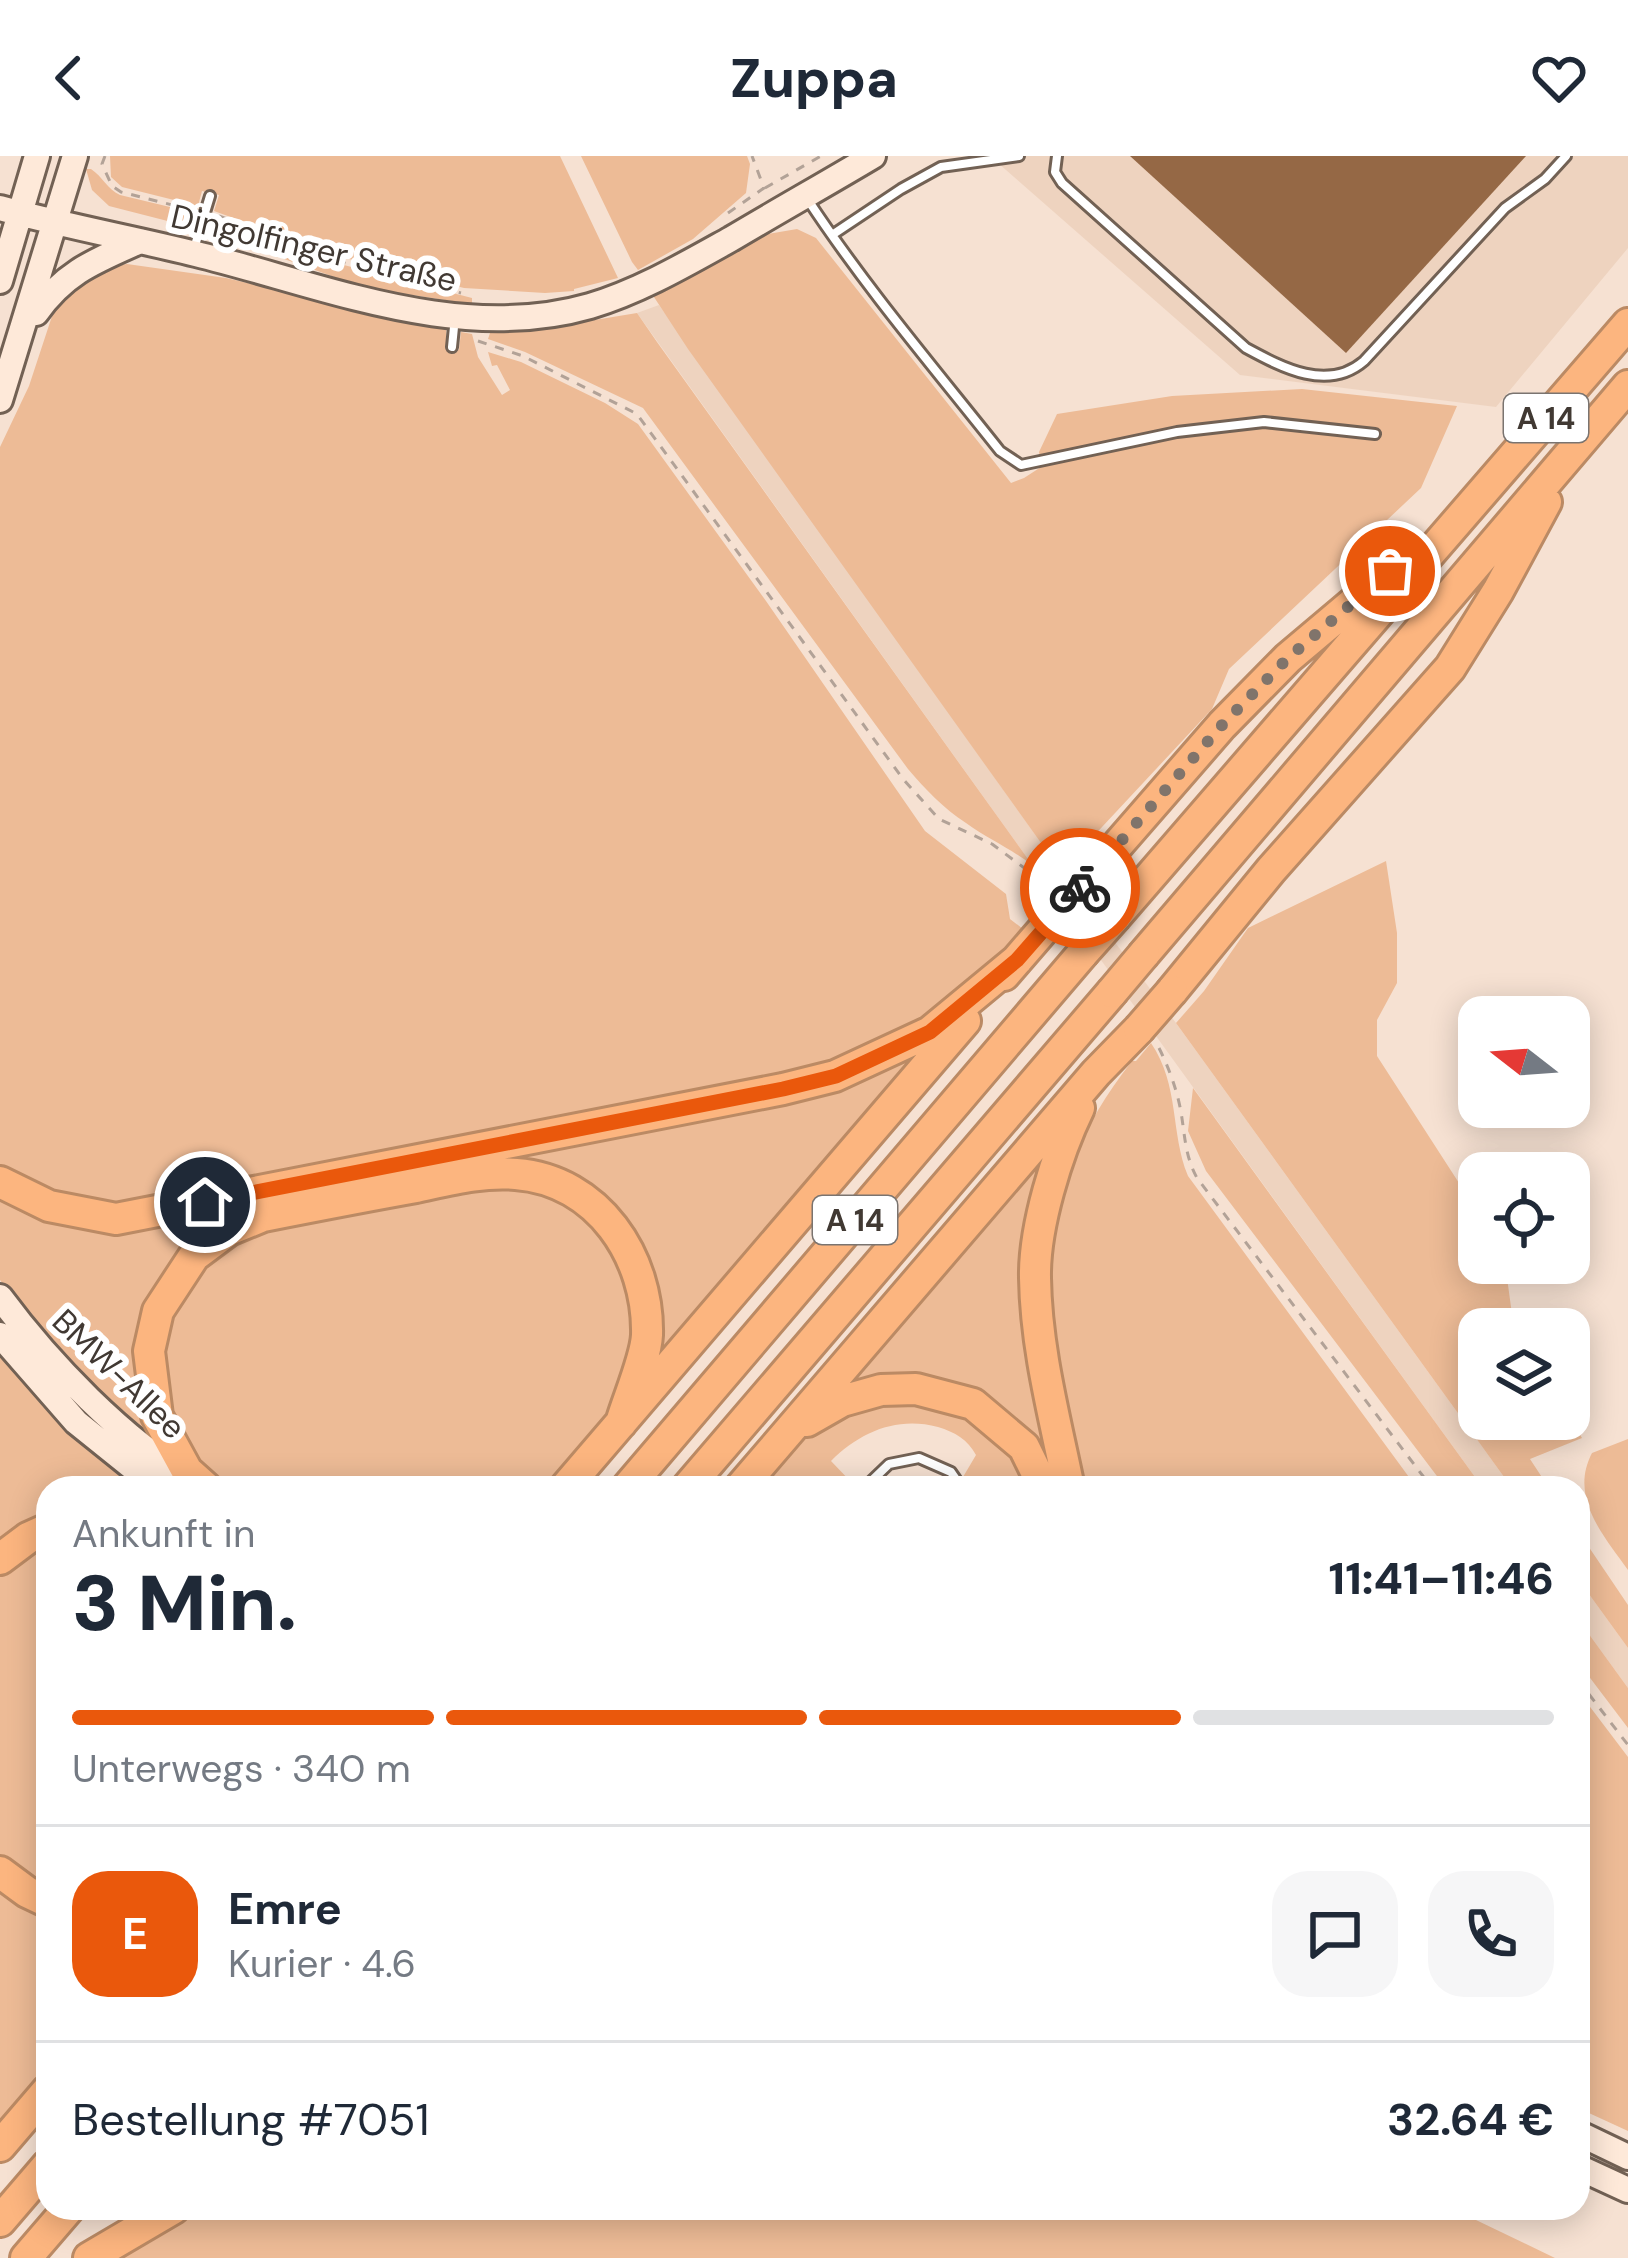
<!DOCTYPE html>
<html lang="de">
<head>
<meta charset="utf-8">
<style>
  body { margin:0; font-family:"DM Sans",sans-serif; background:#f6f6f7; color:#1f2937; height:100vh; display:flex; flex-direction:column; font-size:45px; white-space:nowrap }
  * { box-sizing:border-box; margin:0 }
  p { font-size:39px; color:#747a83 }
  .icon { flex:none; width:66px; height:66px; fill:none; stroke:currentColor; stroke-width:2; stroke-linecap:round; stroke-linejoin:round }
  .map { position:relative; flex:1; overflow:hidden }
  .side { position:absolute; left:36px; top:1320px; width:1554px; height:744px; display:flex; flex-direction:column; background:#fff; border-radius:36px; box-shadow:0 6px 30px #0003 }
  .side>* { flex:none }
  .needle { width:78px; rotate:287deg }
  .buttons { position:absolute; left:1458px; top:840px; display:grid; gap:24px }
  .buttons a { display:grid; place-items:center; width:132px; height:132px; border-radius:24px; background:#fff; box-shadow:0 6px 30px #0003; font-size:60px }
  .pin { position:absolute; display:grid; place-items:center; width:102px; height:102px; color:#fff; margin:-51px; border:6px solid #fff; border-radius:50%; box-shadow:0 3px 12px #0007 }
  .courier { position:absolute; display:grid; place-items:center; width:120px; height:120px; margin:-60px; border:9px solid #ea580c; border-radius:50%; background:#fff; color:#222; box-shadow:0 3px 15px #0007 }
  .headline em { font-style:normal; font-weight:800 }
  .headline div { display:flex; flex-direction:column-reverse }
  .headline { display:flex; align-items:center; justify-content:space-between; height:204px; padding:0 36px }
  h1 { font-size:78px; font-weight:800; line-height:90px }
  .bar { display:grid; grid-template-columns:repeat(4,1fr); gap:18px 12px; align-content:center; height:144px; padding:0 36px }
  .bar i { height:15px; border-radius:9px; background:#e0e1e3 }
  .bar .selected { background:#ea580c }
  .bar p { grid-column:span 4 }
  .line { display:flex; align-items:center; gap:30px; padding:0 36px; border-top:3px solid #e0e1e3 }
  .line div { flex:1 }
  .round { display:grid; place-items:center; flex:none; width:126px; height:126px; border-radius:36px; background:#f6f6f7 }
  header { display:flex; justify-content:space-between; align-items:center; height:156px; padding:0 36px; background:#fff; font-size:54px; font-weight:800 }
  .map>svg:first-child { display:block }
</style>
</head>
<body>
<header><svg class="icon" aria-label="back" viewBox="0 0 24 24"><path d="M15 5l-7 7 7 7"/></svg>Zuppa<svg class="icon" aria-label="heart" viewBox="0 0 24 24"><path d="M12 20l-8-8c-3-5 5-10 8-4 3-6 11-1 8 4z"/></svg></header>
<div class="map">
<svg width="1628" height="2102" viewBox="0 0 1628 2102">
  <rect width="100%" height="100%" fill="#f6e1d2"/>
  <path fill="#eed3bf" d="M1003 0H1628V92L1496 251 1240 219 998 7Z
    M659 149 1061 715 1176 867 1512 1332H1483L1033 710 637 157Z
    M1578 1423 1628 1492V1532L1578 1463Z"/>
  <path fill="#edbb96" d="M110 0H560L618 122 574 133V135L545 137 464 132 341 101 214 55 219 39 202 35 198 50 122 31 111 21Z
    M581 0H747L750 8 746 37 693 83 638 114 632 106Z
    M91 13C103 21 107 33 120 39L195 57 191 71 109 50 92 34 86 13Z
    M213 62 340 108 472 142V148L365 132 209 76Z
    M797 73 816 82 1011 327 1024 322 1041 311 1039 296 1057 258 1172 240 1302 233 1457 250 1421 332 1229 513 1212 553 1061 715 688 193 652 138 695 119 762 79Z
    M127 108 226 122 446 173 447 193 459 194 461 176 472 178 478 201 502 239 510 234 497 209 492 210 488 196 521 206 605 247 638 268 766 445 925 675 1006 738 1010 763 1023 773 984 816 931 861 829 912 90 1053 0 1018V291L29 230 56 148 69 131 113 110Z
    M637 157 657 186 1033 710C1012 693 988 683 966 667 943 652 926 634 908 613L643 252 525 196 488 183 490 177 528 175Z
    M1386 705 1397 777V827L1377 864V900L1479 1058V1107H1505L1514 1173H1479V1263H1569V1261L1582 1282 1530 1303 1549 1332H1512L1176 867 1204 835 1248 772Z
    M935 879 645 1223 655 1145 567 1025 262 1052 166 1123 160 1297 35 1173 0 1124V1037L82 1067 728 953Z
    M1151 887C1180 930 1170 976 1188 1020L1417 1332H1083C1073 1284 1059 1236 1052 1188 1037 1080 1066 989 1132 905H1136Z
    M1193 932 1483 1332H1446L1206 1015 1188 975Z
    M1055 979 1043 1029 1063 1332 996 1256 838 1240Z
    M502 1025 575 1047 621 1096 638 1177 615 1247 543 1332H221L192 1305 157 1222 177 1136 233 1080Z
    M0 1197C41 1247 85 1295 138 1332H48V1362L0 1390Z
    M926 1244 993 1273 1037 1332H968L963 1321 976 1299C968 1284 955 1276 938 1271 897 1260 860 1276 831 1305L853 1328 852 1332H763C788 1302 817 1260 858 1252 880 1247 903 1247 926 1244Z
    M1628 1283V1414C1603 1379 1569 1341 1592 1297Z
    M1578 1375 1628 1449V1492L1578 1423Z
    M48 1382V1736L13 1714 0 1701V1416Z
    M1578 1463 1628 1532V1572L1578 1506Z
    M1578 1535 1628 1601V1975L1578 1952Z
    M0 1730 48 1756V1917L0 1973Z
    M203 2052H1451L1555 2102H117L182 2061Z"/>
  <path fill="#956845" d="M1130 0H1526L1346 197Z"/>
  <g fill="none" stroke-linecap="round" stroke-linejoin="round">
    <defs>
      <path id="lane" d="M1057 0 1055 16 1062 27 1246 192C1283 212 1328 236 1364 205L1505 52 1545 23 1566 0
        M808 44C866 132 935 213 1000 295L1021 309 1177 276 1264 266 1375 278
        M832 79 901 33 941 11 1019 0
        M193 96 210 40
        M452 191 455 161
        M864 1332 889 1308 919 1302 951 1316 962 1332"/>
      <path id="secondary" d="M0 52C65 70 131 82 196 98 323 129 458 188 590 150 640 135 686 108 731 83 778 55 826 28 873 0
        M0 125 37 0
        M36 157C65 116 95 105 140 85
        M0 244 75 0
        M0 1141C51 1210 122 1282 194 1327
        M0 1179 76 1266 158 1332
        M1578 1977 1628 2001
        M1578 2011 1628 2034"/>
      <path id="highway" d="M1088 723 1222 569 1288 502 1403 405
        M1116 760 1628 168
        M1144 798 1628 230
        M1004 819 1055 760
        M1172 835 1271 714 1450 512 1498 435 1546 346
        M0 1026 49 1050 116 1063 783 933 835 920 930 876 1017 804
        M807 1265 842 1245 881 1234 916 1233 973 1248 1024 1291 1044 1332
        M206 1332 187 1315 157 1260 149 1195 158 1155 194 1100 229 1074 263 1060C314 1050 365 1040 416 1031 449 1024 482 1015 516 1018 598 1024 649 1101 647 1179 646 1202 628 1243 621 1267
        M565 1332 965 865
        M627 1332 1083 797
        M687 1332 1112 836
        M740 1332 1096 917 1139 873
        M1069 1332C1055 1263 1036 1193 1035 1122 1034 1071 1057 997 1079 952
        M0 1403 28 1382 48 1373
        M0 1716 27 1736 48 1746
        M0 1990 48 1934
        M0 2065 48 2009
        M26 2102 69 2052
        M89 2102 174 2052"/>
    </defs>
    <use href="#lane" stroke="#726154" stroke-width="14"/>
    <use href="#secondary" stroke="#726154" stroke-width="30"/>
    <use href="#highway" stroke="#bb8a64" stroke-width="36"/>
    <path stroke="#b2a297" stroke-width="3" stroke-dasharray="9 9" stroke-linecap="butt" d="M105 0 102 8 112 30 121 36 192 54
      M765 32 821 0
      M728 57 764 32 752 0
      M219 60 341 106 461 137
      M478 185 523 200 637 258 903 623 939 663 992 688 1027 714 1047 736
      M1159 892C1169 912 1177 934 1181 956 1185 980 1185 1000 1197 1022L1432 1332
      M1578 1524 1628 1589"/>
    <use href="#lane" stroke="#fff" stroke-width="8"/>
    <use href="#secondary" stroke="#fee9d9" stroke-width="24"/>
    <use href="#highway" stroke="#fcb57f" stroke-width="30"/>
    <defs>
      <path id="highway-bridge" d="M1055 760 1088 723
        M1083 797 1116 760
        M1112 836 1144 798
        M1139 873 1172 835"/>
    </defs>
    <use href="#highway-bridge" stroke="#bb8a64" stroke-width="36" stroke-linecap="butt"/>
    <use href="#highway-bridge" stroke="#fcb57f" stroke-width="30"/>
  </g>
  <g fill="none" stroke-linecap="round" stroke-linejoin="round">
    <path stroke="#80746b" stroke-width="12" stroke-dasharray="0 21.6" d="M1080 732 1222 569 1288 502 1390 415"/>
    <path stroke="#ea580c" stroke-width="15" d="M205 1046 783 933 836 920 930 876 1017 804 1080 732"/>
  </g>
  <g text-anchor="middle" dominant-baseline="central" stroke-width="12" stroke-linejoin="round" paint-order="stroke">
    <g fill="#fff" stroke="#7a7470" stroke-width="3">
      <rect x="1504" y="238" width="84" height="48" rx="9"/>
      <rect x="813" y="1040" width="84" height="48" rx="9"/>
    </g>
    <g font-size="30" font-weight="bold" fill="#413933">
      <text x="1546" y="262">A 14</text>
      <text x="855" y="1064">A 14</text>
    </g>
    <g font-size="33" fill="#413933" stroke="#fff">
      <text transform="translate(314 92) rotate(13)">Dingolfinger Straße</text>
      <text transform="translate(119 1218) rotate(44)">BMW-Allee</text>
    </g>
  </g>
</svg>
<div class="buttons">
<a><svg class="needle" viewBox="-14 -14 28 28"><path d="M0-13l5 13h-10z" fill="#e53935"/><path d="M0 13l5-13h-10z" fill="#747a83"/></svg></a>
<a><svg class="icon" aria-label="locate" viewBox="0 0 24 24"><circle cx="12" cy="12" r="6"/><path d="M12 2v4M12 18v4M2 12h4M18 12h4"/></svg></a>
<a><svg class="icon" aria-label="layers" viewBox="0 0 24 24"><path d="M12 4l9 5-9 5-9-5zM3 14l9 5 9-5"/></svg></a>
</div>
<div class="pin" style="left:1390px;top:415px;background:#ea580c"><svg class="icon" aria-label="bag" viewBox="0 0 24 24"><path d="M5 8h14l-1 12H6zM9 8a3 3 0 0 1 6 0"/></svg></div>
<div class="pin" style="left:205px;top:1046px;background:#1f2937"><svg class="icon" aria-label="home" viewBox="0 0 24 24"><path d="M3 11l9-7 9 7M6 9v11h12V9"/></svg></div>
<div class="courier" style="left:1080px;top:732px"><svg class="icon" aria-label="bike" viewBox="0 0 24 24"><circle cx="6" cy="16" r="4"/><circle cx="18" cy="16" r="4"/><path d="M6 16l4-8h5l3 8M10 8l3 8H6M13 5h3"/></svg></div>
<section class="side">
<div class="headline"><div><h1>3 Min.</h1><p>Ankunft in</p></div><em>11:41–11:46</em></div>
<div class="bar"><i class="selected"></i><i class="selected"></i><i class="selected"></i><i></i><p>Unterwegs · 340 m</p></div>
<div class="line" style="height:216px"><b class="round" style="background:#ea580c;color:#fff">E</b><div><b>Emre</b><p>Kurier · 4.6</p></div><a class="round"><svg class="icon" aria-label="chat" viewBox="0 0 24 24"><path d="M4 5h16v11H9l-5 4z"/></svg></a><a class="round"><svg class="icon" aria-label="phone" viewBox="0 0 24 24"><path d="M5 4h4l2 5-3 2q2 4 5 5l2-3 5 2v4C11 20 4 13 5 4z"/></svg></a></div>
<div class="line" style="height:156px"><div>Bestellung #7051</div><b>32.64 €</b></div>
</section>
</div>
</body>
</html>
